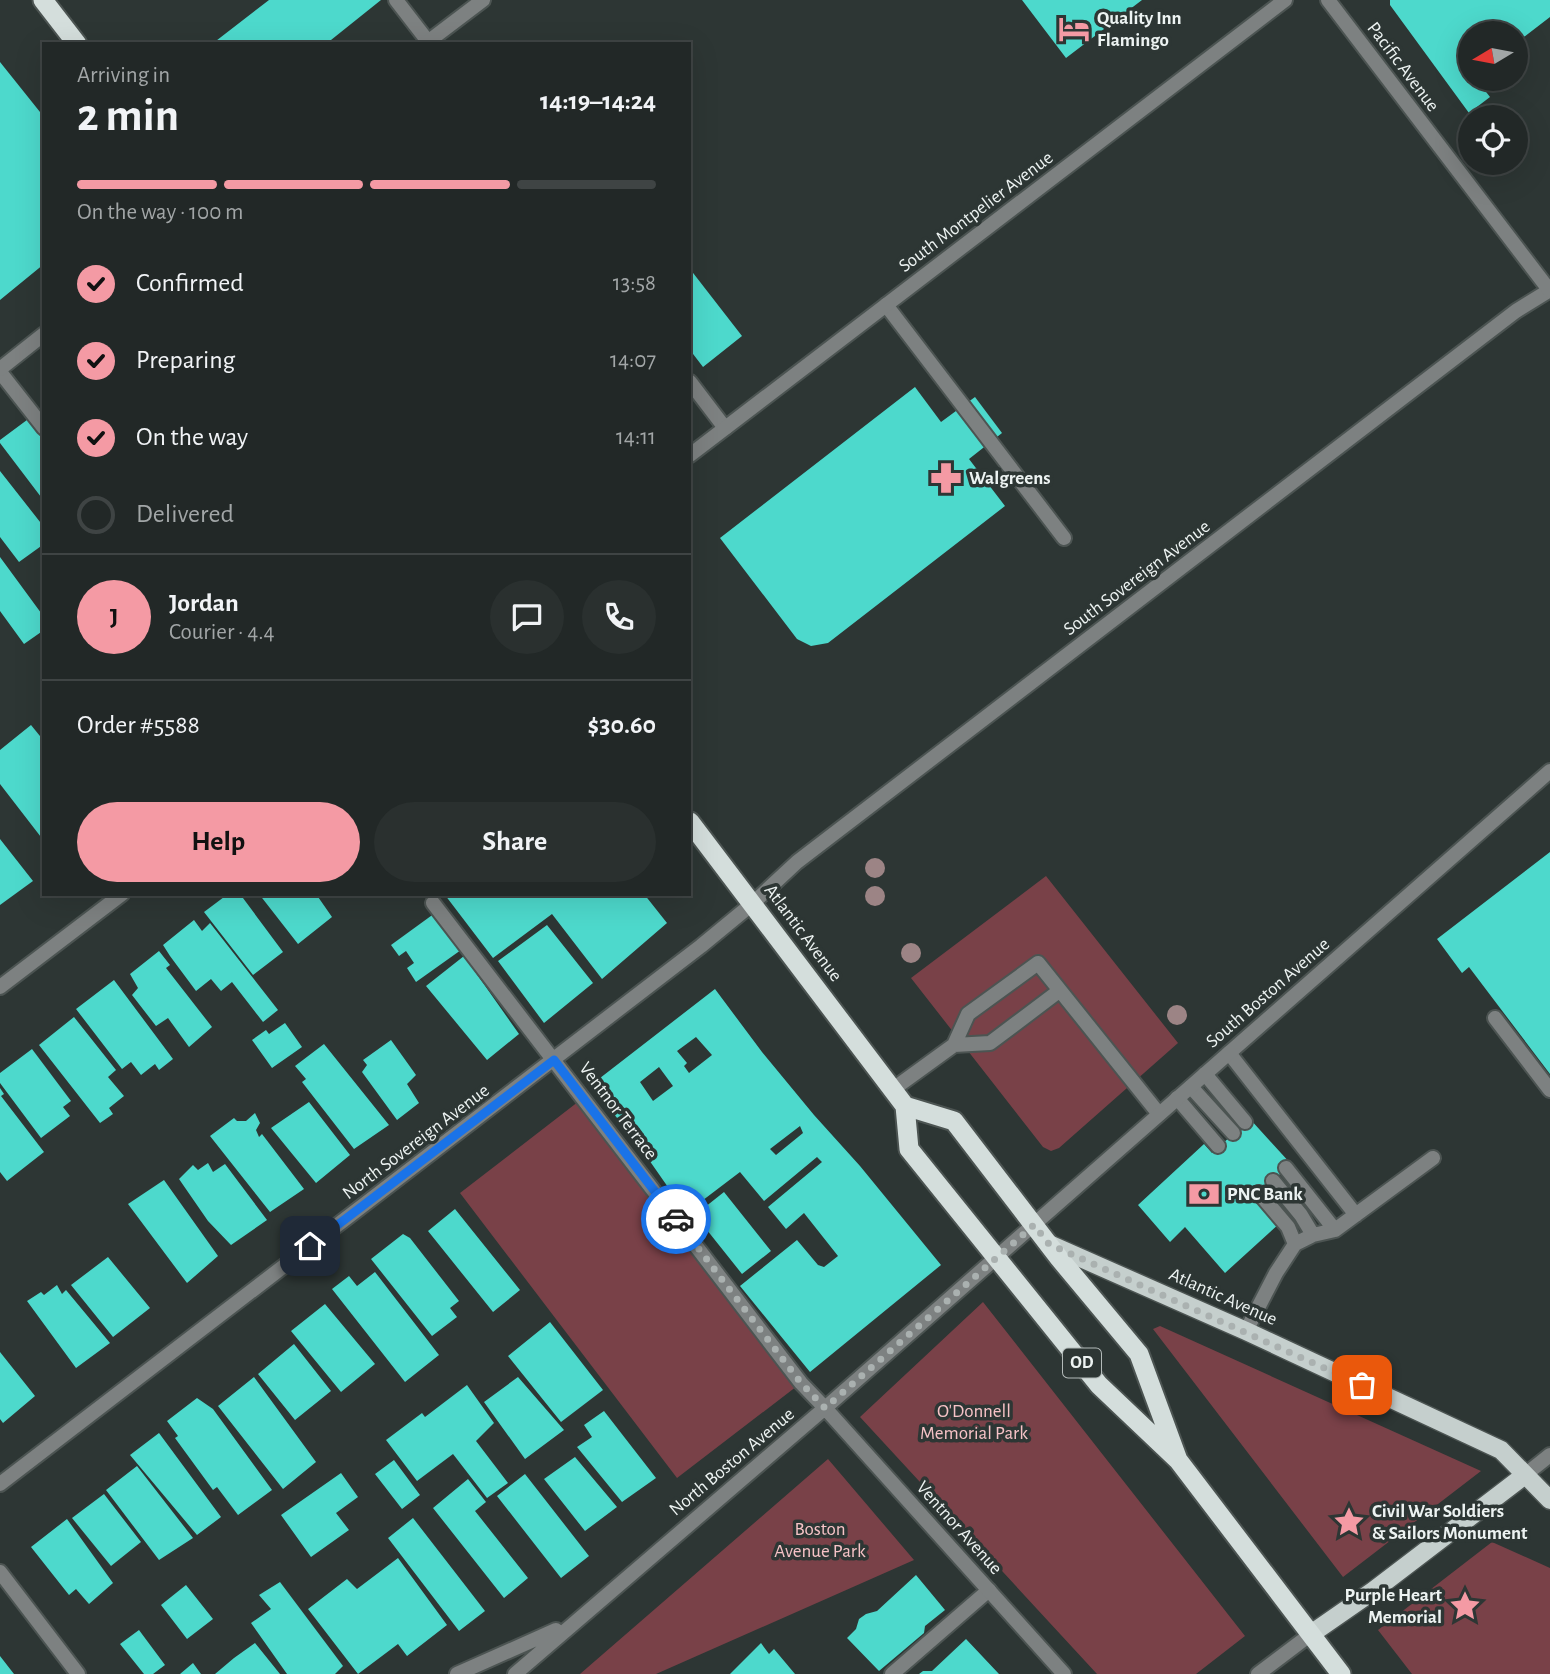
<!DOCTYPE html>
<html lang="en">
<head>
<meta charset="utf-8">
<style>
  body { margin:0; font-family:"Alegreya Sans",sans-serif; background:#2a302f; color:#f1f3f6; height:100vh; display:flex; flex-direction:column; font-size:26px; white-space:nowrap }
  * { box-sizing:border-box; margin:0 }
  p { font-size:23px; color:#a2a6a7 }
  .icon { flex:none; width:38px; height:38px; fill:none; stroke:currentColor; stroke-width:2; stroke-linecap:round; stroke-linejoin:round }
  .map { position:relative; flex:1; overflow:hidden }
  .side { position:absolute; left:42px; top:42px; width:649px; height:854px; display:flex; flex-direction:column; background:#222827; border-radius:0px; box-shadow:0 7px 28px #0002,0 0 0 2px #3f4444 }
  .side>* { flex:none }
  .needle { width:46px; rotate:260deg }
  .controls { position:absolute; left:1458px; top:21px; display:grid; gap:14px }
  .controls a { display:grid; place-items:center; width:70px; height:70px; border-radius:50%; background:#222827; box-shadow:0 7px 28px #0002,0 0 0 2px #3f4444; font-size:35px }
  .pin { position:absolute; display:grid; place-items:center; width:60px; height:60px; color:#fff; margin:-30px; border-radius:14px; box-shadow:0 4px 10px #0006 }
  .courier { position:absolute; display:grid; place-items:center; width:70px; height:70px; margin:-35px; border:5px solid #1a73e8; border-radius:50%; background:#fff; color:#222; box-shadow:0 2px 9px #0007 }
  .summary em { font-style:normal; font-weight:700 }
  .summary div { display:flex; flex-direction:column-reverse }
  .summary { display:flex; align-items:center; justify-content:space-between; height:119px; padding:0 35px }
  h1 { font-size:46px; font-weight:700; line-height:52px }
  .bar { display:grid; grid-template-columns:repeat(4,1fr); gap:10px 7px; align-content:center; height:84px; padding:0 35px }
  .bar i { height:9px; border-radius:5px; background:#3f4444 }
  .bar .on { background:#f49aa4 }
  .bar p { grid-column:span 4 }
  .line { display:flex; align-items:center; gap:18px; padding:0 35px; border-top:2px solid #3f4444 }
  .line div { flex:1 }
  .round { display:grid; place-items:center; flex:none; width:74px; height:74px; border-radius:37px; background:#2a302f }
  ol { padding:0 35px; list-style:none }
  li { display:flex; align-items:center; gap:21px; height:77px }
  li p { margin-inline-start:auto }
  li .icon { padding:7px; border-radius:50%; background:#f49aa4; color:#111; stroke-width:4 }
  li:last-child { color:#a2a6a7 }
  li i { width:38px; height:38px; border:4px solid #3f4444; border-radius:50% }
  .button { display:flex; gap:14px; margin-top:auto; padding:14px 35px }
  .button a { flex:1; height:80px; border-radius:42px; background:#f49aa4; color:#111; font-size:28px; font-weight:700; line-height:80px; text-align:center }
  .button a+a { background:#2a302f; color:#f1f3f6 }
  .map>svg:first-child { display:block }
</style>
</head>
<body>
<div class="map">
<svg width="1550" height="1674" viewBox="0 0 1550 1674">
  <rect width="100%" height="100%" fill="#2d3634"/>
  <path fill="#794148" d="M1046 876 1178 1043 1059 1148 1051 1151 1043 1147 911 978Z
    M583 1098 801 1383 677 1478 460 1193Z
    M983 1302 1245 1636 1196 1674H1097L860 1417Z
    M1160 1326 1481 1471 1343 1577 1153 1329Z
    M828 1459 914 1560 656 1674H580Z
    M1492 1542 1550 1568V1674H1412L1378 1630Z"/>
  <path fill="#4dd9cc" fill-rule="evenodd" d="M269 0H381L326 44H212Z
    M1022 0H1142L1066 58Z
    M1390 0H1550V17L1516 43V33H1470V79H1476L1490 97 1469 113 1390 5Z
    M0 62 44 117V264L0 300Z
    M690 269 742 336 703 367 690 350Z
    M915 387 941 422 975 397 1002 433 969 459 1005 506 828 643 811 646 797 639 720 538Z
    M31 417 44 434V495L41 497 0 443V440Z
    M0 471 44 527V544L19 562 0 537Z
    M0 557 44 617V630L24 644 0 611Z
    M31 725 44 741V841L0 784V750Z
    M0 839 33 881 0 905Z
    M1550 852V1074L1469 967 1462 973 1437 939Z
    M228 894H240L283 952 253 975 204 912Z
    M259 894H316L332 917 298 944Z
    M446 894H644L667 923 602 979 552 914 493 958 445 895Z
    M435 913 461 950 416 982 407 968 414 963 406 951 399 956 391 945Z
    M194 920 202 931 210 923 278 1010 263 1022 232 982 221 991 211 979 196 991 170 956 163 945Z
    M547 925 593 983 544 1023 498 961Z
    M159 951 170 965 166 968 212 1027 189 1047 168 1018 156 1026 132 995 138 988 130 974Z
    M464 956 519 1034 487 1060 426 986Z
    M114 980 173 1059 159 1070 155 1064 141 1075 131 1062 122 1069 76 1009Z
    M715 989 762 1052 814 1115 860 1166 941 1265 810 1372 740 1286 797 1240 818 1265 824 1267 838 1256 804 1213 786 1229 768 1207 822 1162 817 1157 764 1201 740 1172 686 1213 640 1147 591 1085ZM696 1037 712 1055 689 1073 684 1066 687 1063 677 1051ZM659 1067 673 1086 653 1101 640 1082ZM800 1126 803 1133 776 1155 770 1149Z
    M74 1017 116 1070 108 1077 124 1096 109 1108 113 1114 100 1123 39 1045Z
    M285 1023 302 1047 272 1068 252 1040 266 1030 269 1034Z
    M391 1040 416 1075 407 1084 419 1103 397 1120 362 1072 367 1065 363 1060Z
    M324 1044 389 1125 354 1149 302 1082 306 1079 295 1066Z
    M32 1049 71 1101 63 1107 70 1116 41 1138 0 1083V1073Z
    M0 1088 4 1094 1 1096 44 1152 7 1181 0 1172Z
    M309 1102 350 1155 316 1183 271 1128Z
    M255 1113 260 1123 256 1130 259 1137 262 1134 304 1189 270 1212 210 1136 234 1118 237 1121H246Z
    M1250 1119 1291 1164 1256 1196 1280 1223 1225 1273 1185 1227 1170 1242 1138 1205 1204 1144 1212 1153Z
    M208 1163 213 1172 225 1164 267 1220 231 1245 208 1221 179 1179 193 1165 198 1170Z
    M164 1180 218 1256 187 1283 128 1204Z
    M724 1192 771 1251 742 1274 695 1215Z
    M455 1209 520 1290 493 1312 428 1231Z
    M403 1234 410 1238 459 1301 450 1308 457 1317 432 1336 371 1259Z
    M108 1257 150 1308 113 1337 71 1285Z
    M375 1272 439 1355 405 1382 332 1289 349 1276 357 1286Z
    M57 1285 62 1294 66 1290 110 1343 76 1368 27 1301 41 1292 44 1295Z
    M325 1304 375 1364 341 1392 291 1331Z
    M550 1322 603 1390 561 1422 508 1356Z
    M294 1344 331 1391 295 1420 258 1374Z
    M0 1352 35 1396 3 1423 0 1419Z
    M254 1377 316 1462 283 1489 218 1406Z
    M518 1377 564 1430 525 1459 484 1402Z
    M467 1385 494 1423 476 1441 508 1483 487 1498 453 1454 417 1481 386 1440 422 1413 425 1417Z
    M197 1398 213 1409 272 1490 238 1515 217 1487 213 1490 175 1438 178 1436 167 1421Z
    M604 1411 656 1478 622 1502 577 1447 592 1437 584 1425Z
    M159 1433 221 1517 197 1535 130 1455Z
    M575 1457 617 1507 585 1531 544 1479Z
    M394 1460 420 1495 402 1509 375 1474Z
    M137 1466 193 1538 159 1560 106 1490Z
    M341 1473 358 1497 336 1513 349 1530 311 1557 281 1515Z
    M525 1474 589 1556 561 1578 497 1496Z
    M468 1479 486 1502 475 1511 528 1578 504 1598 433 1508Z
    M104 1494 141 1542 111 1566 72 1518Z
    M413 1518 485 1611 459 1631 388 1538Z
    M67 1519 113 1583 89 1604 76 1589 69 1595 31 1547Z
    M398 1558 447 1625 407 1656 398 1644 358 1674 308 1609 347 1579 357 1589Z
    M916 1575 945 1610 925 1626 924 1633 879 1671 847 1638 856 1629 859 1619 866 1614 877 1611Z
    M280 1582 343 1666 335 1674H287L251 1623 271 1609 259 1595Z
    M186 1585 213 1619 187 1639 161 1605Z
    M139 1630 165 1665 153 1674H144L120 1644Z
    M966 1639 999 1674H919L923 1671H932Z
    M255 1643 280 1674H215L234 1658Z
    M761 1643 769 1654 774 1649 795 1674H730Z
    M0 1656 14 1674H0Z
    M193 1663 201 1674H180Z"/>
  <g fill="none" stroke-linecap="round" stroke-linejoin="round">
    <defs>
      <path id="service" d="M396 0 430 44
        M886 305 1064 538
        M0 372 44 428
        M690 382 725 428
        M433 903 801 1383 825 1408
        M1495 1018 1550 1090
        M954 1045 990 1043 1059 991
        M1229 1053 1356 1215
        M1205 1074 1245 1122
        M1191 1087 1233 1133
        M892 1090 954 1045 968 1014 1038 963 1159 1114
        M1177 1098 1218 1146
        M1286 1168 1335 1230
        M1273 1181 1301 1215 1313 1235
        M1259 1193 1288 1227 1295 1244
        M1246 1331 1276 1273 1295 1244 1313 1235 1335 1230 1433 1158
        M892 1674 989 1590"/>
      <path id="minor" d="M425 44 483 0
        M0 369 44 334
        M690 455 1285 0
        M0 987 122 894
        M825 1408 1064 1674
        M1525 1475 1550 1455
        M0 1484 701 946 752 904 797 862 1516 311 1550 290
        M457 1674 556 1630
        M515 1674 825 1408 1550 771
        M1258 1674 1311 1634"/>
      <path id="tertiary" d="M1328 0 1550 291
        M0 1572 78 1674"/>
      <path id="primary" d="M1049 1244 1246 1331 1501 1450 1550 1500
        M1311 1634 1373 1591 1525 1475"/>
      <path id="trunk" d="M43 0 77 44
        M690 822 905 1106 954 1121 1059 1258 1139 1354 1178 1460
        M905 1106 909 1149 1099 1385 1178 1460 1341 1674"/>
    </defs>
    <use href="#service" stroke="#4c5452" stroke-width="18"/>
    <use href="#minor" stroke="#4c5452" stroke-width="18"/>
    <use href="#tertiary" stroke="#4c5452" stroke-width="18"/>
    <use href="#primary" stroke="#4c5452" stroke-width="21"/>
    <use href="#trunk" stroke="#4c5452" stroke-width="23"/>
    <use href="#service" stroke="#7d8181" stroke-width="14"/>
    <use href="#minor" stroke="#7d8181" stroke-width="14"/>
    <use href="#tertiary" stroke="#7d8181" stroke-width="14"/>
    <use href="#primary" stroke="#c5cfcd" stroke-width="18"/>
    <use href="#trunk" stroke="#d4dedc" stroke-width="19"/>
  </g>
  <g fill="#9c8485">
    <circle cx="875" cy="868" r="10"/>
    <circle cx="875" cy="896" r="10"/>
    <circle cx="911" cy="953" r="10"/>
    <circle cx="1177" cy="1015" r="10"/>
  </g>
  <g fill="none" stroke-linecap="round" stroke-linejoin="round">
    <path stroke="#aab1b0" stroke-width="7" stroke-dasharray="0 12.6" d="M676 1219 801 1383 825 1408 1034 1225 1049 1244 1362 1385"/>
    <path stroke="#1a73e8" stroke-width="9" d="M310 1246 554 1060 676 1219"/>
  </g>
  <defs>
    <symbol id="hotel-bare" viewBox="-9 -9 18 18"><path d="M-6-4.5h1.5V1H6V5H4.5V3h-9V5H-6ZM-4 0a1.8 1.8 0 1 1 3.6 0ZM.5 0V-2.5h3Q6-2.5 6 0Z" fill="#f49aa4" stroke="#2d3634" stroke-width="2.5" paint-order="stroke"/></symbol>
    <symbol id="pharmacy-bare" viewBox="-9 -9 18 18"><path d="M-2-6h4v4h4v4h-4v4h-4v-4h-4v-4h4Z" fill="#f49aa4" stroke="#2d3634" stroke-width="2.5" paint-order="stroke"/></symbol>
    <symbol id="bank-bare" viewBox="-9 -9 18 18"><path d="M-6-4H6V4H-6ZM0-2.3a2.3 2.3 0 1 0 0 4.6a2.3 2.3 0 1 0 0-4.6Z" fill="#f49aa4" stroke="#2d3634" stroke-width="2.5" paint-order="stroke"/></symbol>
    <symbol id="sight-bare" viewBox="-9 -9 18 18"><path d="M0-6L1.8-2.2L6-1.7L2.9 1.2L3.7 5.4L0 3.3L-3.7 5.4L-2.9 1.2L-6-1.7L-1.8-2.2Z" fill="#f49aa4" stroke="#2d3634" stroke-width="2.5" paint-order="stroke"/></symbol>
  </defs>
  <g fill-rule="evenodd">
    <use href="#hotel-bare" x="1052" y="7" width="44" height="44"/>
    <use href="#pharmacy-bare" x="924" y="456" width="44" height="44"/>
    <use href="#bank-bare" x="1182" y="1172" width="44" height="44"/>
    <use href="#sight-bare" x="1327" y="1500" width="44" height="44"/>
    <use href="#sight-bare" x="1443" y="1584" width="44" height="44"/>
  </g>
  <g text-anchor="middle" dominant-baseline="central" stroke-width="7" stroke-linejoin="round" paint-order="stroke">
    <rect fill="#2d3634" stroke="#b3bab9" stroke-width="2" x="1063" y="1348.5" width="38" height="29" rx="5"/>
    <g font-size="18" font-weight="bold" fill="#edf3f2">
      <text x="1082" y="1363">OD</text>
    </g>
    <g font-size="19" font-weight="bold" fill="#edf3f2" stroke="#2d3634" text-anchor="start">
      <text x="1097" y="18">Quality Inn<tspan x="1097" dy="22">Flamingo</tspan></text>
      <text x="969" y="478">Walgreens</text>
      <text x="1227" y="1194">PNC Bank</text>
      <text x="1372" y="1511">Civil War Soldiers<tspan x="1372" dy="22">&amp; Sailors Monument</tspan></text>
      <text x="1442" y="1595" text-anchor="end">Purple Heart<tspan x="1442" dy="22">Memorial</tspan></text>
    </g>
    <g font-size="19" fill="#edf3f2" stroke="#2d3634">
      <text transform="translate(1403 67) rotate(53)">Pacific Avenue</text>
      <text transform="translate(976 212) rotate(-37)">South Montpelier Avenue</text>
      <text transform="translate(1137 578) rotate(-37)">South Sovereign Avenue</text>
      <text transform="translate(803 933) rotate(53)">Atlantic Avenue</text>
      <text transform="translate(1268 993) rotate(-41)">South Boston Avenue</text>
      <text transform="translate(618 1111) rotate(53)">Ventnor Terrace</text>
      <text transform="translate(416 1142) rotate(-37)">North Sovereign Avenue</text>
      <text transform="translate(1223 1297) rotate(24)">Atlantic Avenue</text>
      <text transform="translate(732 1462) rotate(-40)">North Boston Avenue</text>
      <text transform="translate(959 1528) rotate(48)">Ventnor Avenue</text>
    </g>
    <g font-size="19" fill="#f7c3c7" stroke="#2d3634">
      <text x="974" y="1411">O'Donnell<tspan x="974" dy="22">Memorial Park</tspan></text>
      <text x="820" y="1529">Boston<tspan x="820" dy="22">Avenue Park</tspan></text>
    </g>
  </g>
</svg>
<div class="controls">
<a><svg class="needle" viewBox="-14 -14 28 28"><path d="M0-13l5 13h-10z" fill="#e53935"/><path d="M0 13l5-13h-10z" fill="#a2a6a7"/></svg></a>
<a><svg class="icon" aria-label="locate" viewBox="0 0 24 24"><circle cx="12" cy="12" r="6"/><path d="M12 2v4M12 18v4M2 12h4M18 12h4"/></svg></a>
</div>
<div class="pin" style="left:1362px;top:1385px;background:#ea580c"><svg class="icon" aria-label="bag" viewBox="0 0 24 24"><path d="M5 8h14l-1 12H6zM9 8a3 3 0 0 1 6 0"/></svg></div>
<div class="pin" style="left:310px;top:1246px;background:#1f2937"><svg class="icon" aria-label="home" viewBox="0 0 24 24"><path d="M3 11l9-7 9 7M6 9v11h12V9"/></svg></div>
<div class="courier" style="left:676px;top:1219px"><svg class="icon" aria-label="car" viewBox="0 0 24 24"><path d="M5 17H2v-5l4-1 3-4h7l3 4 3 1v5h-3M9 17h6M6 11h13"/><circle cx="7" cy="17" r="2"/><circle cx="17" cy="17" r="2"/></svg></div>
<section class="side">
<div class="summary"><div><h1>2 min</h1><p>Arriving in</p></div><em>14:19–14:24</em></div>
<div class="bar"><i class="on"></i><i class="on"></i><i class="on"></i><i></i><p>On the way · 100 m</p></div>
<ol>
<li><svg class="icon" aria-label="check" viewBox="0 0 24 24"><path d="M5 12l5 5 9-10"/></svg>Confirmed<p>13:58</p></li>
<li><svg class="icon" aria-label="check" viewBox="0 0 24 24"><path d="M5 12l5 5 9-10"/></svg>Preparing<p>14:07</p></li>
<li><svg class="icon" aria-label="check" viewBox="0 0 24 24"><path d="M5 12l5 5 9-10"/></svg>On the way<p>14:11</p></li>
<li><i></i>Delivered</li>
</ol>
<div class="line" style="height:126px"><b class="round" style="background:#f49aa4;color:#111">J</b><div><b>Jordan</b><p>Courier · 4.4</p></div><a class="round"><svg class="icon" aria-label="chat" viewBox="0 0 24 24"><path d="M4 5h16v11H9l-5 4z"/></svg></a><a class="round"><svg class="icon" aria-label="phone" viewBox="0 0 24 24"><path d="M5 4h4l2 5-3 2q2 4 5 5l2-3 5 2v4C11 20 4 13 5 4z"/></svg></a></div>
<div class="line" style="height:91px"><div>Order #5588</div><b>$30.60</b></div>
<div class="button"><a>Help</a><a>Share</a></div>
</section>
</div>
</body>
</html>
